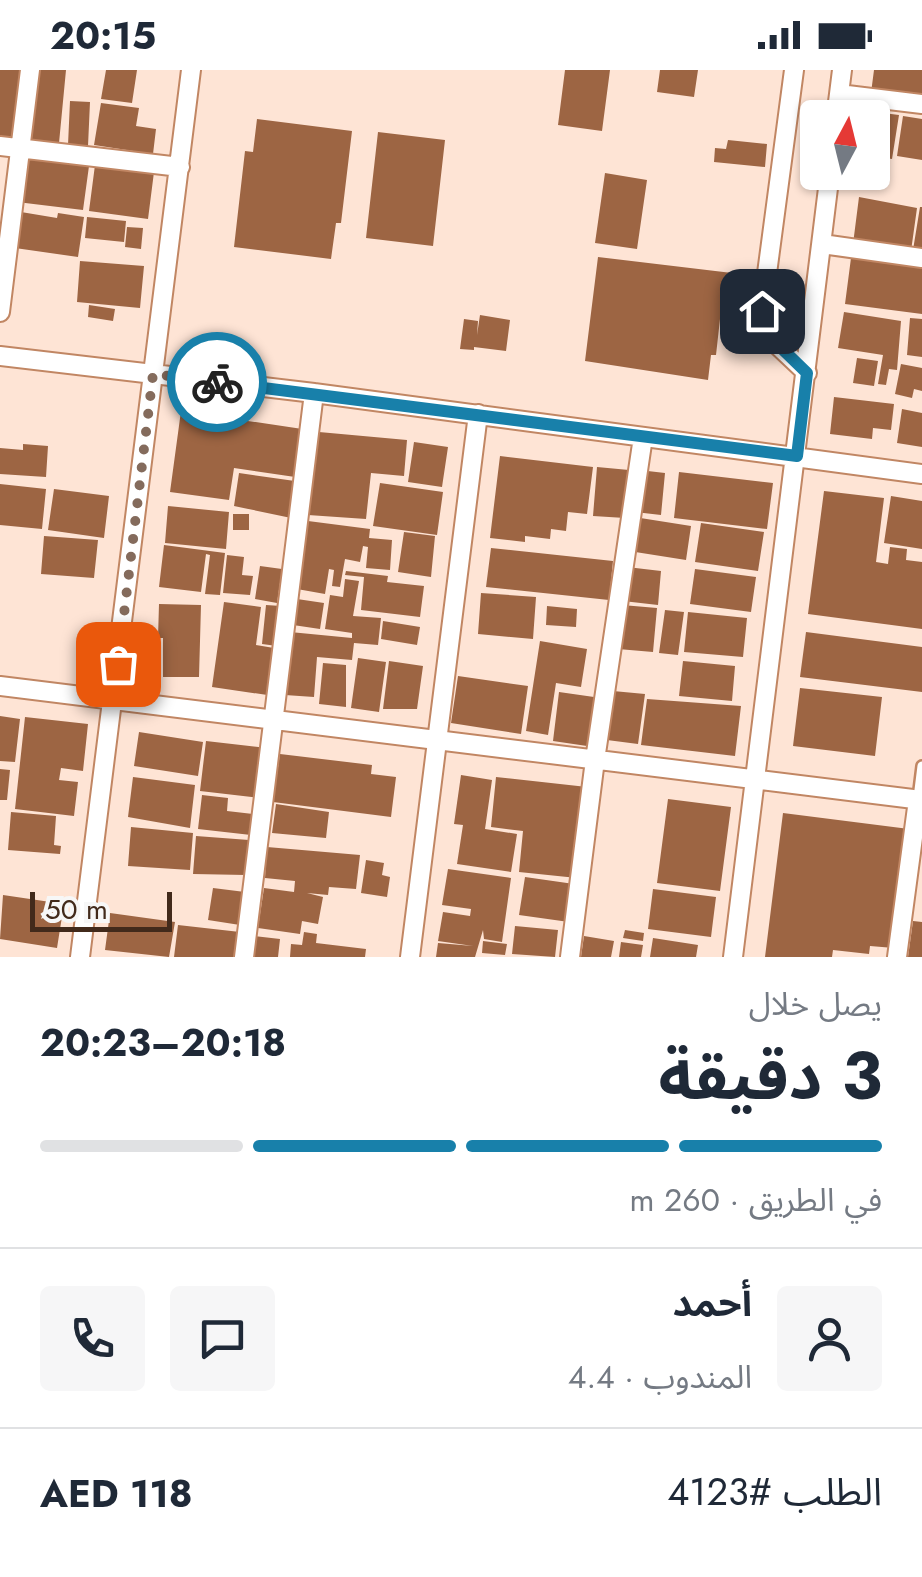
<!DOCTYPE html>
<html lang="ar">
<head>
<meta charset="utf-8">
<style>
  body { margin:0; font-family:Jost,"Noto Sans Arabic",sans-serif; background:#f6f6f7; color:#1f2937; direction:rtl; height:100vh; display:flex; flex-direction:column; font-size:38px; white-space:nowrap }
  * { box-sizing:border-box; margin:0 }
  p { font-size:32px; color:#747a83 }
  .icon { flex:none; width:55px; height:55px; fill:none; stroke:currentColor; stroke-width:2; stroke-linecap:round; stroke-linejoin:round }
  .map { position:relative; height:887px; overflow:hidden; direction:ltr }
  .panel { display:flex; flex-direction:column; background:#fff; flex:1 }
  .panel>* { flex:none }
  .needle { width:65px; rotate:7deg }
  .controls { position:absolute; left:800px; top:30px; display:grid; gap:20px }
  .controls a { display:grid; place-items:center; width:90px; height:90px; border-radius:10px; background:#fff; box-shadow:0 2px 8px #0004; font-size:50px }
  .scale { position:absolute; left:30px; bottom:25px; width:142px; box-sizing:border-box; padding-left:10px; border:5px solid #422a1b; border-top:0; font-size:28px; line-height:35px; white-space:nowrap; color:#422a1b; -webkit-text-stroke:8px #f7f7f7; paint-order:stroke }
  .pin { position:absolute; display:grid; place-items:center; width:85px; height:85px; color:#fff; margin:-42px; border-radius:20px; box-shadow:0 5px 15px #0006 }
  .courier { position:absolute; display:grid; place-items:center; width:100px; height:100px; margin:-50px; border:8px solid #1880aa; border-radius:50%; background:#fff; color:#222; box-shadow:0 2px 12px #0007 }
  .head em { font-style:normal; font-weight:700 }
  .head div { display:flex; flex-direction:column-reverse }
  .head { display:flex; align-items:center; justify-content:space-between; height:170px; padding:0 40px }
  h1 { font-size:65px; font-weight:700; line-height:75px }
  .bar { display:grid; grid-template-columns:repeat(4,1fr); gap:15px 10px; align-content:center; height:120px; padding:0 40px }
  .bar i { height:12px; border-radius:8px; background:#e0e1e3 }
  .bar .current { background:#1880aa }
  .bar p { grid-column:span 4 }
  .line { display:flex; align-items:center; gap:25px; padding:0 40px; border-top:2px solid #e0e1e3 }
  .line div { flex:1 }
  .round { display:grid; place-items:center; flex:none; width:105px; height:105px; border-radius:10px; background:#f6f6f7 }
  .status { display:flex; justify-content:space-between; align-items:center; height:70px; padding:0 50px; background:#fff; direction:ltr }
  .status svg { height:28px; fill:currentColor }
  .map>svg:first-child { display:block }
</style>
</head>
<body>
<div class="status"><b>20:15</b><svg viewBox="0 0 49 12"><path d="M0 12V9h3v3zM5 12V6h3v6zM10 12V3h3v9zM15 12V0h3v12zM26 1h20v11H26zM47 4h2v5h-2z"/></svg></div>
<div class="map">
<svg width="922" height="887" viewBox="0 0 922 887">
  <rect width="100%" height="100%" fill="#fee4d5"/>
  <path fill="#9d6543" d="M0 0H25L17 69 0 67Z
    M38 0H66L59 73 30 70Z
    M106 0H137L132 33 101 29Z
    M565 0H610L602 61 558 55Z
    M660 0H698L694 27 657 22Z
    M874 0H922V29L871 23Z
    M70 31 90 32 88 76 68 75Z
    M101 33 139 38 136 56 156 59 153 84 94 75Z
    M867 41 899 45 892 89 872 86V48H866Z
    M903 46 922 49V90L897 86Z
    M257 49 352 61 341 153H336L331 189 234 177 245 81 253 82Z
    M378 62 445 70 433 176 366 168Z
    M728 70 767 74 765 97 714 92 715 78 726 79Z
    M23 88 89 96 83 140 17 132Z
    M95 95 154 102 148 149 89 141Z
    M605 103 647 110 637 179 595 173Z
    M859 127 917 138 911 181 853 174Z
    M920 137H922V182L913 180Z
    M21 142 57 148 58 143 84 147 78 187 15 178Z
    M87 147 126 151 124 172 85 168Z
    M127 157 143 158 141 179 125 177Z
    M598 187 732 203 728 232 722 231 716 285H711L708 310 585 291Z
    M851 188 922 198V244L845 234Z
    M80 191 144 196 140 238 77 232Z
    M89 235 115 239 113 251 88 247Z
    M844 242 901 251 897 300 889 299 886 315 878 314 883 285 838 278Z
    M480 245 510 250 506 281 474 277V280L460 279 464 249 478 251 477 265Z
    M910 248 922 249V287L907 285Z
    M857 288 878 291 874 316 853 313Z
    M901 294 922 298V321L914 319 912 328 895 324Z
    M834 327 894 334 891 360 873 358 872 369 830 364Z
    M902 339 922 343V377L897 373Z
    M181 341 309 360 302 408 234 398 229 430 170 422Z
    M319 362 407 370 404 406 371 403 366 449 308 445Z
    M414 372 448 377 442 417 408 412Z
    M23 374 48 376 46 407 0 404V378L23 380Z
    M500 386 593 397 587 444 568 442 566 461 551 459 550 469 525 466V472L490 468Z
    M597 397 629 400 625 448 593 446Z
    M639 400 665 403 661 445 635 442Z
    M679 402 773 413 767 459 674 448Z
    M239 403 302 412 296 449 234 436Z
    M380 413 443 422 437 465 373 456Z
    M0 414 46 419 42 459 0 455Z
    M54 419 109 426 104 468 48 460Z
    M824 421 884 428 876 492 888 494 890 477 907 479 906 490 922 492V559L808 544Z
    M891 426 922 431V479L884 473Z
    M168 436 229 442 226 479 165 473Z
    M233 444H249V460H233Z
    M634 447 691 456 686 490 629 481Z
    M308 451 370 459 369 468 392 470 390 500 366 498 368 477 363 476 360 492 345 489 340 517 332 516 334 500 329 499 325 524 297 519Z
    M701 453 764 462 758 501 695 492Z
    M404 462 435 466 431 507 398 502Z
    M44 466 98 470 94 508 41 504Z
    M164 475 225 483 220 525 205 524 210 485 206 484 201 522 159 517Z
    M491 478 613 491 609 530 486 517Z
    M227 485 244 487 242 505 253 506 250 525 223 523Z
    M260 496 282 499 277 533 255 529Z
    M627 497 661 501 658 535 623 531Z
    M695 499 756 507 751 542 690 534Z
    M346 501 388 506 387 512 424 516 420 547 361 540 364 507 345 505Z
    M345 509 359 511 353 546 381 548 378 575 354 573 352 590 317 587 314 627 285 625 290 562 352 568V563L325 559 330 525 343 527Z
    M481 523 536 527 533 569 478 564Z
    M297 529 324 533 320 559 293 555Z
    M224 532 261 537 256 575 280 579 274 626 212 617Z
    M159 534 201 535 199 607H163V568H158Z
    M266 535 281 536 277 576 262 574Z
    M622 535 657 538 653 582 618 579Z
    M547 536 577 539 576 557 546 555Z
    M665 540 684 542 678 585 659 583Z
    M688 542 747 548 743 587 684 582Z
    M383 551 420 557 417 575 381 569Z
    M806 562 922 577V622L800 607Z
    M540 571 587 579 581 617 556 613 548 665 526 661Z
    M358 588 386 592 379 642 351 638Z
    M389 591 423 596 417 639H383Z
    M683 591 735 596 732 631 679 626Z
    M323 593 346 595V637L319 634Z
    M458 606 528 616 521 664 451 653Z
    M800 618 882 627 875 686 793 676Z
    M613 621 645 624 638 674 607 670Z
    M559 622 594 627 587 676 553 671Z
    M647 629 741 636 735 686 641 675Z
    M0 646 20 649 15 692 0 691Z
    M25 647 88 654 83 701 61 698 59 710 78 712 74 746 15 739Z
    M139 662 203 672 198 706 134 696Z
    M206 671 267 678 261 728 200 721Z
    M280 684 372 695 371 704 396 707 391 747 273 732Z
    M0 699 10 700 7 730H0Z
    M461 705 492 710 485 759 517 764 511 802 457 794 463 755 454 754Z
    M133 707 195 715 190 758 128 747Z
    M496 707 587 717 577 808 519 802 523 761 491 757Z
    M202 725 228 728 227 741 253 744 251 765 198 759Z
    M668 729 731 737 720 821 657 813Z
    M276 734 329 742 326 768 272 763Z
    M11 742 56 746 54 775 61 776 60 784 8 780Z
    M783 743 909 759 894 878 870 876 869 884 833 880 832 887H765Z
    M131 757 193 763 190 800 128 796Z
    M196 766 249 770 246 805 193 804Z
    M267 777 360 785 356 819 329 817 328 825 307 823 323 827 318 854 302 851 300 864 258 858 264 818 294 822 295 811 265 808Z
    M366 790 384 793 382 805 390 807 387 827 361 823Z
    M448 799 511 808 502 872 484 869 483 860 475 887H436L438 873 473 876 438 871 443 842 470 846 471 839 442 835Z
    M525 807 574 814 569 852 519 845Z
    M213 818 245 822 240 855 208 850Z
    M653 819 716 827 711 867 648 859Z
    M3 825 64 834 57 878 0 869Z
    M110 843 175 852 169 887 105 880Z
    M913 851 922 852V887H908Z
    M178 855 240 862 237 887H174Z
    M515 856 558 860 555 887 512 884Z
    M625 860 644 863 643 871 623 868Z
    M304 862 317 864 316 873 366 879 365 887H290L291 874 302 875Z
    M253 866 280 869 278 887H251Z
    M584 866 614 871 611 887H581Z
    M653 868 698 875 696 887H650Z
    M483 871 507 874 505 885 482 883Z
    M621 872 643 875 641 887H619Z"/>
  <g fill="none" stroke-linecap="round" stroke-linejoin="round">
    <defs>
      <path id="lane" d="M918 728 922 696"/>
      <path id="street" d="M794 0 762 241 771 269 807 303
        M839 24 922 34
        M836 48 842 0
        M0 76 180 97
        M822 174 922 188
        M0 242 30 0
        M0 286 314 323 922 404
        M0 616 922 730
        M80 887 191 0
        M244 887 314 323
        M410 887 478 344
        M570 887 595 690 643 367
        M733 887 830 102
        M897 887 918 730"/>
    </defs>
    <use href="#lane" stroke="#c18663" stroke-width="14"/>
    <use href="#street" stroke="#c18663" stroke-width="22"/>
    <use href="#lane" stroke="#fff" stroke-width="9"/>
    <use href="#street" stroke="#fff" stroke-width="18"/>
  </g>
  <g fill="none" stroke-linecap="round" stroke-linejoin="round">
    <path stroke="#846b5c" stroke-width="10" stroke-dasharray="0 18" d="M118 594 153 304 217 312"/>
    <path stroke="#1880aa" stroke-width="12" d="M217 312 797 386 807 303 771 268 762 241"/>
  </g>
</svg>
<div class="controls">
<a><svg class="needle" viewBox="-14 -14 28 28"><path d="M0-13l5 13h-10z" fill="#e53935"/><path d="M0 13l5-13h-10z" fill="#747a83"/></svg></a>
</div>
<div class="scale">50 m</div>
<div class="pin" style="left:118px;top:594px;background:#ea580c"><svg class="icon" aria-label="bag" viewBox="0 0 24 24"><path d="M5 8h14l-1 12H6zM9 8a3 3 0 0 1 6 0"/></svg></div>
<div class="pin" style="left:762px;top:241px;background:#1f2937"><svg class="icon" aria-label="home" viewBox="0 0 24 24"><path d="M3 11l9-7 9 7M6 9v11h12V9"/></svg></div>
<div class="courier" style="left:217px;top:312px"><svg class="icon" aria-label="bike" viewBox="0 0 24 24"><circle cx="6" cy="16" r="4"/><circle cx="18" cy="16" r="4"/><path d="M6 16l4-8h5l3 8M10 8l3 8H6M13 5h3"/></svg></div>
</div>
<section class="panel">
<div class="head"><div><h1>3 دقيقة</h1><p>يصل خلال</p></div><em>20:18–20:23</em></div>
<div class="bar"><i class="current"></i><i class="current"></i><i class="current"></i><i></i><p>في الطريق · 260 m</p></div>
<div class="line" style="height:180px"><a class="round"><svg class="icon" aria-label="person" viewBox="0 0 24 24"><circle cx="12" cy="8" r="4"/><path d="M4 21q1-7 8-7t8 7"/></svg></a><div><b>أحمد</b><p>المندوب · 4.4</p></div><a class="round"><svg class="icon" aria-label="chat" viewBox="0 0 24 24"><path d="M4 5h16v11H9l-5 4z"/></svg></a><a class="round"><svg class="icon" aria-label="phone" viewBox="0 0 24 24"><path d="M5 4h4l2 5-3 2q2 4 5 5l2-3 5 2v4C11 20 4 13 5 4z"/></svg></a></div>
<div class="line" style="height:130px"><div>الطلب #4123</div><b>AED 118</b></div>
</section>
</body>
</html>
